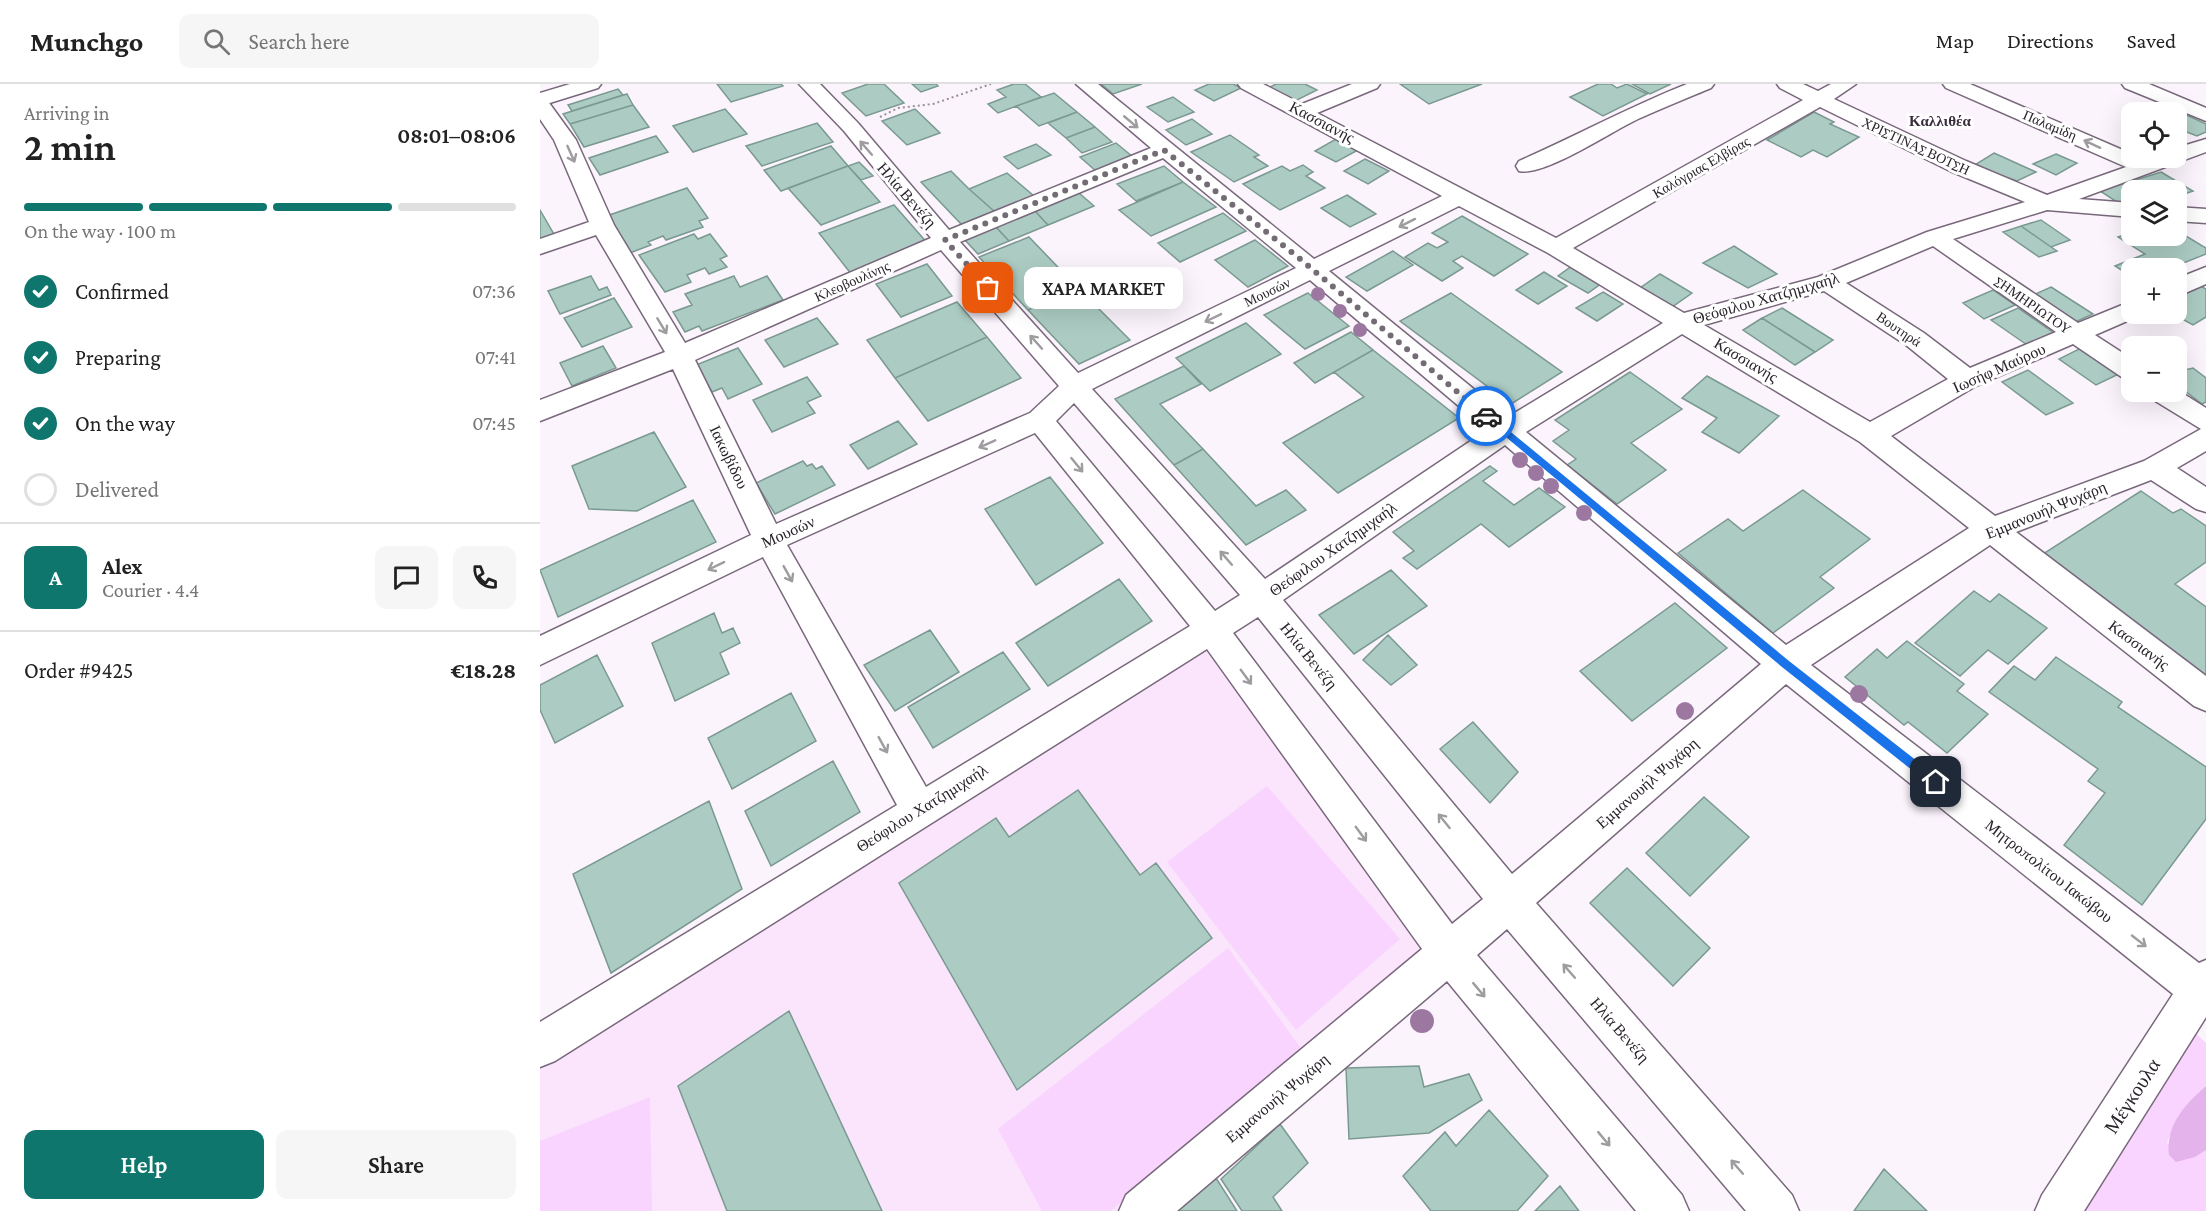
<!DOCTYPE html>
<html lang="en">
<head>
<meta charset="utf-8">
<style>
  body { margin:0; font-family:"Crimson Pro",serif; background:#f6f6f6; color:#222; height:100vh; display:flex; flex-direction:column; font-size:22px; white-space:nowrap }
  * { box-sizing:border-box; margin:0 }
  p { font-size:20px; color:#767676 }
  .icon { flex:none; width:33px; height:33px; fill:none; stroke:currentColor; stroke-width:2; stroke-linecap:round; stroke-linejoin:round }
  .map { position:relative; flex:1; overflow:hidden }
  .side { display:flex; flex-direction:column; background:#fff; width:540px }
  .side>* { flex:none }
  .buttons { position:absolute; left:1581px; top:18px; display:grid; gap:12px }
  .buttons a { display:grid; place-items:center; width:66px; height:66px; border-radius:12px; background:#fff; box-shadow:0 6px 24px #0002; font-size:30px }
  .pin { position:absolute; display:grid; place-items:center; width:51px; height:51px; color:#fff; margin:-26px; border-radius:12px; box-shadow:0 3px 9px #0006 }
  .courier { position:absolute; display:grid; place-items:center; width:60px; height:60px; margin:-30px; border:4px solid #1a73e8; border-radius:50%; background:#fff; color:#222; box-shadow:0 2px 8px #0007 }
  .bubble { position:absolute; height:42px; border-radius:12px; background:#fff; box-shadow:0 6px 24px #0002; font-size:20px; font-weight:600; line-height:42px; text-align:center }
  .headline em { font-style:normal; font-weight:600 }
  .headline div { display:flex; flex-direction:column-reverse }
  .headline { display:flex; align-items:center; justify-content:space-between; height:102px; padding:0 24px }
  h1 { font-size:39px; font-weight:600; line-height:45px }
  .bar { display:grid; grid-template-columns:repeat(4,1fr); gap:9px 6px; align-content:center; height:72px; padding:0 24px }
  .bar i { height:8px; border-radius:4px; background:#e0e0e0 }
  .bar .current { background:#0f766e }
  .bar p { grid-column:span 4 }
  .line { display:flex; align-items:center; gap:15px; padding:0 24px; border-top:2px solid #e0e0e0 }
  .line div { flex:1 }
  .round { display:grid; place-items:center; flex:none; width:63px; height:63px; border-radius:12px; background:#f6f6f6 }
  ol { padding:0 24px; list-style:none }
  li { display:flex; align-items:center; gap:18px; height:66px }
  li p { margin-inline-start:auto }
  li .icon { padding:6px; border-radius:50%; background:#0f766e; color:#fff; stroke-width:4 }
  li:last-child { color:#767676 }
  li i { width:33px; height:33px; border:3px solid #e0e0e0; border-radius:50% }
  .action { display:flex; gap:12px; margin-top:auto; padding:12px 24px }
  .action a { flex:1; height:69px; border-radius:12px; background:#0f766e; color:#fff; font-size:24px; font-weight:600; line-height:69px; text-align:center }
  .action a+a { background:#f6f6f6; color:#222 }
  header { display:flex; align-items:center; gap:36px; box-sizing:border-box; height:84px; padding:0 30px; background:#fff; border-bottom:2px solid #e0e0e0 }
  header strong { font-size:28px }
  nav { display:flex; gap:33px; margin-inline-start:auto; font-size:21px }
  .search { width:420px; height:54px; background:#f6f6f6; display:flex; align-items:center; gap:15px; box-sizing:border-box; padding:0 21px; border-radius:12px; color:#767676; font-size:22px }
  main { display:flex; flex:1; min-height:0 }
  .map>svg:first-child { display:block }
</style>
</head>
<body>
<header>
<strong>Munchgo</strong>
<div class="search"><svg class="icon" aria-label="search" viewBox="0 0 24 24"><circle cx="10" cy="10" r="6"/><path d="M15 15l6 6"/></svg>Search here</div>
<nav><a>Map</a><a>Directions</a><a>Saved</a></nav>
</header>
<main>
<section class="side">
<div class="headline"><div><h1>2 min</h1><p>Arriving in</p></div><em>08:01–08:06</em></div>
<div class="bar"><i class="current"></i><i class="current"></i><i class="current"></i><i></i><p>On the way · 100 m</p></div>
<ol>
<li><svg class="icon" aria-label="check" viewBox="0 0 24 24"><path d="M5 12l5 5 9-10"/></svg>Confirmed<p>07:36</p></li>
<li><svg class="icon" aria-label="check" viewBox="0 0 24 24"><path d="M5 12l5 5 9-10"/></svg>Preparing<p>07:41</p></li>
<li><svg class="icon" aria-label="check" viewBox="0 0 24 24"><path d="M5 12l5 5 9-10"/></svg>On the way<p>07:45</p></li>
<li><i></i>Delivered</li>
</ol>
<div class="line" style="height:108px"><b class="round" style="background:#0f766e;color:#fff">A</b><div><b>Alex</b><p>Courier · 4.4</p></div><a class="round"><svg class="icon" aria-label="chat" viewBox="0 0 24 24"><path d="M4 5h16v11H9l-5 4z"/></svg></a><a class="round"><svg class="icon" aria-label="phone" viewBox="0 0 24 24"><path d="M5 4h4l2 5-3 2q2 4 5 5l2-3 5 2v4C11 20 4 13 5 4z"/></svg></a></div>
<div class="line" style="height:78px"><div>Order #9425</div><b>€18.28</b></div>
<div class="action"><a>Help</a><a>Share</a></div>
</section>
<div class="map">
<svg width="1666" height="1127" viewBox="0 0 1666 1127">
  <rect width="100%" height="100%" fill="#fcf4fd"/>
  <path fill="#fae5fc" d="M664 558 888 863 580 1127H0V984Z"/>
  <path fill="#f9d4fe" d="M727 702 860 855 756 946 627 778Z
    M688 864 761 964 571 1127H502L458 1045Z
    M1641 936 1666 959V1002C1646 1019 1636 1034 1627 1059L1655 1073 1666 1066V1127H1518Z
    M110 1013 112 1127H0V1057Z"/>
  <path fill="#e4b3ec" d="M1666 1002V1066L1655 1073 1636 1078 1629 1071C1625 1042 1645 1020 1666 1002Z"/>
  <path fill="#acccc3" stroke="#7a9990" stroke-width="1.5" d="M177 0H241L243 2 191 18Z
    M328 0H344L364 19 326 32 302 9Z
    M372 0H396L398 2 381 8Z
    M474 0H485L501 13 458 29 448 20 466 13 457 6Z
    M561 0H602L573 10Z
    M669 0H693L701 4 674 17 655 6Z
    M736 0H765L777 6 751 19 726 5Z
    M860 0H942L889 20Z
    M1058 0H1071L1077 4 1087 0 1107 10 1063 32 1030 13Z
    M1092 0H1131L1110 10Z
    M78 5 83 11 32 27 28 21Z
    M514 9 537 28 499 42 476 22Z
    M87 10 93 21 30 40 23 30Z
    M633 13 654 28 628 38 607 23Z
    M93 21 109 43 44 63 30 40Z
    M185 25 207 50 153 68 133 42Z
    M375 25 400 49 367 61 342 37Z
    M1638 27 1666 40V48L1657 52 1636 44V28H1633Z
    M537 28 555 43 526 54 508 39Z
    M1274 28 1294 38 1290 40 1319 53 1287 73 1273 66 1261 73 1227 56Z
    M652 35 672 50 646 61 626 46Z
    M277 39 293 58 222 82 206 62Z
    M555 43 572 58 542 69 526 54Z
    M690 51 719 71 714 73 728 82 694 98 651 68Z
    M116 52 128 68 60 91 49 74Z
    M796 55 818 66 796 78 775 67Z
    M576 59 593 73 557 88 540 73Z
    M496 60 511 71 478 85 464 73Z
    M291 62 308 82 241 107 224 86Z
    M1454 69 1496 88 1477 97 1433 82Z
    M1516 70 1537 79 1516 91 1493 80Z
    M825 75 849 87 828 100 804 87Z
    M319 78 333 92 321 96 308 82Z
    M763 81 773 88 766 92 785 104 740 126 703 100 742 82 750 87Z
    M308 82 340 118 281 141 248 104Z
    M624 82 643 98 596 117 577 100Z
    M411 87 429 105 455 128 423 142 381 98Z
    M1621 88 1653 107 1636 113V106H1592V116L1580 120 1560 107Z
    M467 89 494 112 455 128 429 105Z
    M643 98 676 123 611 152 579 126Z
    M147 104 168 134 159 137 163 143 126 156 123 152 108 158 111 161 87 170 61 134Z
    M539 109 554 122 508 141 494 126Z
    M807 111 836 130 810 143 781 124Z
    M354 121 389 161 312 191 279 149Z
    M0 126 15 152 0 158Z
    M494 126 508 141 469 157 455 142Z
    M683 129 706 147 640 178 618 159Z
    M922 132 988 170 954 192 922 172 913 177 923 184 902 197 865 173 888 159 897 164 908 158 892 149Z
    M1501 136 1530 156 1511 163 1481 142Z
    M455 142 469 157 438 170 424 155Z
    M1481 142 1511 163 1517 167 1499 173 1463 148Z
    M1636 146 1666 164V170L1631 184H1592V193L1575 182 1605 170 1578 153 1592 148V152H1636Z
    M154 150 158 155 170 150 187 172 180 175 187 183 169 190 165 184 147 191 151 198 125 208 99 171Z
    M489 153 538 204 488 226 439 173Z
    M715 156 748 182 708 203 675 176Z
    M1194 162 1237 190 1208 204 1163 179Z
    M853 167 873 181 827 207 806 193Z
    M387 180 412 212 361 233 336 200Z
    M1032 182 1062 199 1048 209 1018 192Z
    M1004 188 1027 202 998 220 976 206Z
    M1120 190 1152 209 1132 223 1100 204Z
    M51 192 59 206 67 203 71 211 20 230 8 207Z
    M194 192 200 203 227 192 243 216 162 247 159 242 145 248 133 228 152 221 145 210Z
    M1654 198 1666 205V233L1653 241 1633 230H1636V208Z
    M1511 203 1553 230 1533 239 1491 212Z
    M538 204 590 256 539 280 488 226Z
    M1453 206 1475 221 1444 235 1423 219Z
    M1063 208 1083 220 1057 237 1036 224Z
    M768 209 809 242 765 265 724 231Z
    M911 209 1022 288 971 320 860 237Z
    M74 214 92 243 42 263 24 234Z
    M417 218 447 253 355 294 327 256Z
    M1242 224 1293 256 1275 268 1222 234Z
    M1478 224 1517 251 1490 263 1451 236Z
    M277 234 298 260 244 283 225 256Z
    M1222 234 1275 268 1255 281 1203 246Z
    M706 239 741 270 670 307 636 274Z
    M811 248 833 266 775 299 754 279Z
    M447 253 481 294 388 337 355 294Z
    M63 262 76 284 32 302 20 279Z
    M1543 263 1581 289 1556 301 1519 275Z
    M198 264 222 300 188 315 182 304 172 308 156 281Z
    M833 266 919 334 798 409 743 359 824 313 794 288Z
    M644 282 661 300 620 320 663 365 634 381 575 315Z
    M1653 284 1666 294V318L1662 320 1636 300V288Z
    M1488 286 1533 319 1506 331 1462 298Z
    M1090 288 1142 325 1091 359 1126 386 1077 420 1027 381 1036 375 1013 357 1029 346 1015 336Z
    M1167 292 1239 332 1199 369 1162 348 1177 334 1142 314Z
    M267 293 281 312 267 318 275 329 232 348 213 316Z
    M358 337 377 360 328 385 310 361Z
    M114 348 146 403 97 427 49 425 32 382Z
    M663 365 716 422 746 406 766 426 706 461 634 381Z
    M263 377 267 382 272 380 276 385 282 382 295 401 235 430 216 399Z
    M950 382 957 387 943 397 974 421 999 404 1025 423 969 463 941 440 877 485 863 474 874 467 853 448Z
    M510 393 563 459 496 501 445 425Z
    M1263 406 1330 455 1280 493 1294 504 1233 549 1138 469 1188 435 1203 447Z
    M1601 407 1633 429 1641 425 1666 442V478L1635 500 1666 523V596L1503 470Z
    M153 416 176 458 18 533 0 486Z
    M851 486 887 522 814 570 779 531Z
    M579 495 612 537 508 602 476 559Z
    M1434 507 1450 518 1459 510 1507 544 1468 580 1448 566 1420 592 1375 559Z
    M1135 519 1187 564 1092 637 1040 587Z
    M174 529 182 549 193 544 200 559 180 569 189 590 135 617 112 559Z
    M390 546 419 588 355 627 324 581Z
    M848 551 877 581 851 601 823 576Z
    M1367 557 1424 600 1417 607 1448 630 1407 669 1368 638 1364 641 1305 593 1337 565 1347 574Z
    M463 568 490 605 393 664 368 623Z
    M57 571 83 622 15 659 0 626V601Z
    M1516 573 1582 618 1578 623 1666 683V735L1602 821 1524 761 1565 709 1548 697 1558 685 1449 608 1474 582 1495 596Z
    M251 609 276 657 192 705 168 654Z
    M933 638 978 688 950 719 900 665Z
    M293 677 320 728 231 782 205 727Z
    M538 706 600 791 616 779 672 854 477 1006 359 799 456 734 469 753Z
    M1164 713 1209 753 1150 812 1106 769Z
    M169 717 202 805 71 889 33 790Z
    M1087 784 1170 864 1133 902 1050 819Z
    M249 927 342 1127H187L138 1002Z
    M879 982 884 1003 929 990 942 1016 889 1049 809 1055 806 984Z
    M949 1026 1008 1092 977 1127H891L863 1092 905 1048 916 1062Z
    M740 1040 768 1079 733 1113 742 1127H702L681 1095Z
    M669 1083 697 1127H618Z
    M1344 1085 1387 1127H1314Z
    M1020 1102 1039 1127H995Z"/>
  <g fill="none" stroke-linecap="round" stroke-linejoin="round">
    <defs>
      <path id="street" d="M259 0H280L318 39 409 146 611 64 536 0H558L774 175 902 112 701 4 698 0H723L762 20 812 0H840L837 4 777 29 1016 154 1263 16 1240 4 1237 0H1263L1278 7 1291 0H1316L1294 15 1426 77 1507 111 1586 83 1406 4 1403 0H1430L1592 70V74L1607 76 1636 74V64L1666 55V68L1539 115 1592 119V133L1507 126 1413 155 1538 239 1592 217V230L1601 231 1555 251 1592 275V297L1583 294 1533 260 1436 302 1351 352 1455 432 1604 377 1661 345 1612 315 1609 308H1636V305L1666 324V367L1637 384 1666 403V428L1656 425 1611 396 1476 448 1666 592V627L1654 622 1450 461 1271 581 1659 879 1666 876V933L1544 1127H1495L1502 1111 1633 910 1246 600 996 819 1252 1111 1259 1127H1206L967 845 937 871 1142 1111 1149 1127H1096L907 897 637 1127H579L586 1111 882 865 667 565 15 977 0 983V938L357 721 223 473 0 581V552L211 451 133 285 0 337V316L125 268 56 151 0 170V155L49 138 14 56 0 35V14L7 16 36 56 74 141 145 259 391 154 304 47ZM1280 23 1410 87 1485 118 1387 148 1278 193 1144 229 1033 164ZM623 74 756 184 538 289 420 158ZM919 122 1008 169 1123 239 968 333 789 187ZM1393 162 1516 248 1430 284 1384 249 1306 199ZM401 166 519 302 490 329 236 440 155 276ZM770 196 947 346 725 495 552 305ZM1284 207 1366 261 1408 295 1330 338 1164 241ZM1142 250 1320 358 1429 444 1246 561 986 348ZM534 319 700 511 675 527 516 337ZM495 349 650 542 386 703 247 461ZM965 361 1221 580 972 790 743 516ZM718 533 943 815 912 840 693 549Z
        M1147 0H1174L1171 4C1147 14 1122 24 1098 35 1072 47 1004 93 979 87L976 82 979 77C1036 52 1089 23 1147 0Z
        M1582 0H1609L1666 24V37L1585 4Z
        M1636 123 1666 125V139L1636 137Z
        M1666 183V200L1636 213V195Z"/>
      <path id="secondary" d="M30 0H61L58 4 0 22V9Z"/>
    </defs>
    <use href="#street" stroke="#79687c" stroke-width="3"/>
    <use href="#secondary" stroke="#79687c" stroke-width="3"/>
    <path stroke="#99919a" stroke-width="2" stroke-dasharray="2 3" stroke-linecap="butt" d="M340 33 358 24 393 20 451 0"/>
    <use href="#street" fill="#fff" fill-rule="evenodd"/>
    <use href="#secondary" fill="#fff" fill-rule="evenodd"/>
  </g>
  <g fill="#9c78a1">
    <circle cx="778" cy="210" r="7"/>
    <circle cx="800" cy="227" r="7"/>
    <circle cx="820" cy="246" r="7"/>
    <circle cx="980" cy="376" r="8"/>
    <circle cx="996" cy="389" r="8"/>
    <circle cx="1011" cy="402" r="8"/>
    <circle cx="1044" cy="429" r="8"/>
    <circle cx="1319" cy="610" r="9"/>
    <circle cx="1145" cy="627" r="9"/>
    <circle cx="882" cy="937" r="12"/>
  </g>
  <defs><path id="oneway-shaft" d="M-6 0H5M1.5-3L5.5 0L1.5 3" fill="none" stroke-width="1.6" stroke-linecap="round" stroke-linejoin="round" transform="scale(1.5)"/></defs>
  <g stroke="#9f9ca0">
    <use href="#oneway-shaft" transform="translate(591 38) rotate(40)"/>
    <use href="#oneway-shaft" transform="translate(1552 60) rotate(-155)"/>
    <use href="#oneway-shaft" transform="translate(326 64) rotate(-131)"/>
    <use href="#oneway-shaft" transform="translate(31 70) rotate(66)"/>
    <use href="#oneway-shaft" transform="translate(867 139) rotate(153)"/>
    <use href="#oneway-shaft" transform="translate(673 234) rotate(154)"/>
    <use href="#oneway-shaft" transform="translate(122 242) rotate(59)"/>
    <use href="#oneway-shaft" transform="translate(496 258) rotate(-132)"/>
    <use href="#oneway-shaft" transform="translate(447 360) rotate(156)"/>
    <use href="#oneway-shaft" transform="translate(537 381) rotate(51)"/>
    <use href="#oneway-shaft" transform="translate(686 474) rotate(-131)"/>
    <use href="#oneway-shaft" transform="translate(176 482) rotate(154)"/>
    <use href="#oneway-shaft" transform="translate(248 490) rotate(61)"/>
    <use href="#oneway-shaft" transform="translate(706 593) rotate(54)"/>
    <use href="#oneway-shaft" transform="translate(343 661) rotate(61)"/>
    <use href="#oneway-shaft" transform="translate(904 737) rotate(-129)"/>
    <use href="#oneway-shaft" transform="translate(821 750) rotate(54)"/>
    <use href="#oneway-shaft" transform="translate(1599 857) rotate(38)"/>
    <use href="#oneway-shaft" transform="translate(1029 887) rotate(-131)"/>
    <use href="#oneway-shaft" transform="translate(939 906) rotate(50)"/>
    <use href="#oneway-shaft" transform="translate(1064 1055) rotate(50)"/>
    <use href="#oneway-shaft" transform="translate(1197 1083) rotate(-131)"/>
  </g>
  <path fill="#1a73e8" d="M943 330H949L1249 577 1400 695V702H1392L1242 583 943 334Z"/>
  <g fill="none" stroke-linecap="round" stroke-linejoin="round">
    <path stroke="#746c74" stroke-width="6" stroke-dasharray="0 10.8" d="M448 204 405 156 624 66 759 174 946 332"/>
  </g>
  <g text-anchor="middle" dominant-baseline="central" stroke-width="6" stroke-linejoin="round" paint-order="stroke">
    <g font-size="14" fill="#2a232b" stroke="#fff">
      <text transform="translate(1510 41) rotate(23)">Παλαμίδη</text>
      <text transform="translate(1376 62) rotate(25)">ΧΡΙΣΤΙΝΑΣ ΒΟΤΣΗ</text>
      <text transform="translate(1161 83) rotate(-30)">Καλόγριας Ελβίρας</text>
      <text transform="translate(312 197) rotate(-24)">Κλεοβουλίνης</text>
      <text transform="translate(727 208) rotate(-26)">Μουσών</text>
      <text transform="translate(1493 221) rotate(35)">ΣΗΜΗΡΙΩΤΟΥ</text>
      <text transform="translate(1359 245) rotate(34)">Βουτηρά</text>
    </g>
    <g font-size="15" font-weight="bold" fill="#392a3c" stroke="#fff">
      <text x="1400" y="37">Καλλιθέα</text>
    </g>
    <g font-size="16" fill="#2a232b" stroke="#fff">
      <text transform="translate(782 38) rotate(28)">Κασσιανής</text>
      <text transform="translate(367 111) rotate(49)">Ηλία Βενέζη</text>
      <text transform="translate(1226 214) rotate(-16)">Θεόφιλου Χατζημιχαήλ</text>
      <text transform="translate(1206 276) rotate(31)">Κασσιανής</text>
      <text transform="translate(1459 284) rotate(-24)">Ιωσήφ Μαύρου</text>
      <text transform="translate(189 373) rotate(64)">Ιακωβίδου</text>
      <text transform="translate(1506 426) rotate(-22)">Εμμανουήλ Ψυχάρη</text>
      <text transform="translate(248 448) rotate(-24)">Μουσών</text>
      <text transform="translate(793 465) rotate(-35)">Θεόφιλου Χατζημιχαήλ</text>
      <text transform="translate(1599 561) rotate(37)">Κασσιανής</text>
      <text transform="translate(769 572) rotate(51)">Ηλία Βενέζη</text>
      <text transform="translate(1107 699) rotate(-41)">Εμμανουήλ Ψυχάρη</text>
      <text transform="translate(382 724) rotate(-32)">Θεόφιλου Χατζημιχαήλ</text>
      <text transform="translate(1509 787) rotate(38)">Μητροπολίτου Ιακώβου</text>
      <text transform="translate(1080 946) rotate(49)">Ηλία Βενέζη</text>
      <text transform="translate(737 1014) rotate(-40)">Εμμανουήλ Ψυχάρη</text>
    </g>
    <g font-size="20" fill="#2a232b" stroke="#fff">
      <text transform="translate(1592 1012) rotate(-57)">Μέγκουλα</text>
    </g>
  </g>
</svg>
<div class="buttons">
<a><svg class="icon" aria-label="locate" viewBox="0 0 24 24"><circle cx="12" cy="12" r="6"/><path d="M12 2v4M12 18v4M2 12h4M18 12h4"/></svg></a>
<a><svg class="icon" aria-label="layers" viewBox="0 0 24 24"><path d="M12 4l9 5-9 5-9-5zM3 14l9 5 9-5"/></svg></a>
<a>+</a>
<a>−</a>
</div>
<div class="pin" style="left:448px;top:204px;background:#ea580c"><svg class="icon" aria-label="bag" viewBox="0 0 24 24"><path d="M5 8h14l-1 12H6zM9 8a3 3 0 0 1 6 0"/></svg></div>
<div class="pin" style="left:1396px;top:698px;background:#1f2937"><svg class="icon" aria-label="home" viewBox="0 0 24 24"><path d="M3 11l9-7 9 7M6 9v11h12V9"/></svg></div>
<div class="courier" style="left:946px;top:332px"><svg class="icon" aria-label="car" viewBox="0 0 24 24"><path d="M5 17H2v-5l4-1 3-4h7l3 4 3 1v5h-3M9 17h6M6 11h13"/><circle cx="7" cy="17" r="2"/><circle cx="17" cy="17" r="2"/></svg></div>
<div class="bubble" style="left:484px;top:183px;width:159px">XAPA MARKET</div>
</div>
</main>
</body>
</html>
